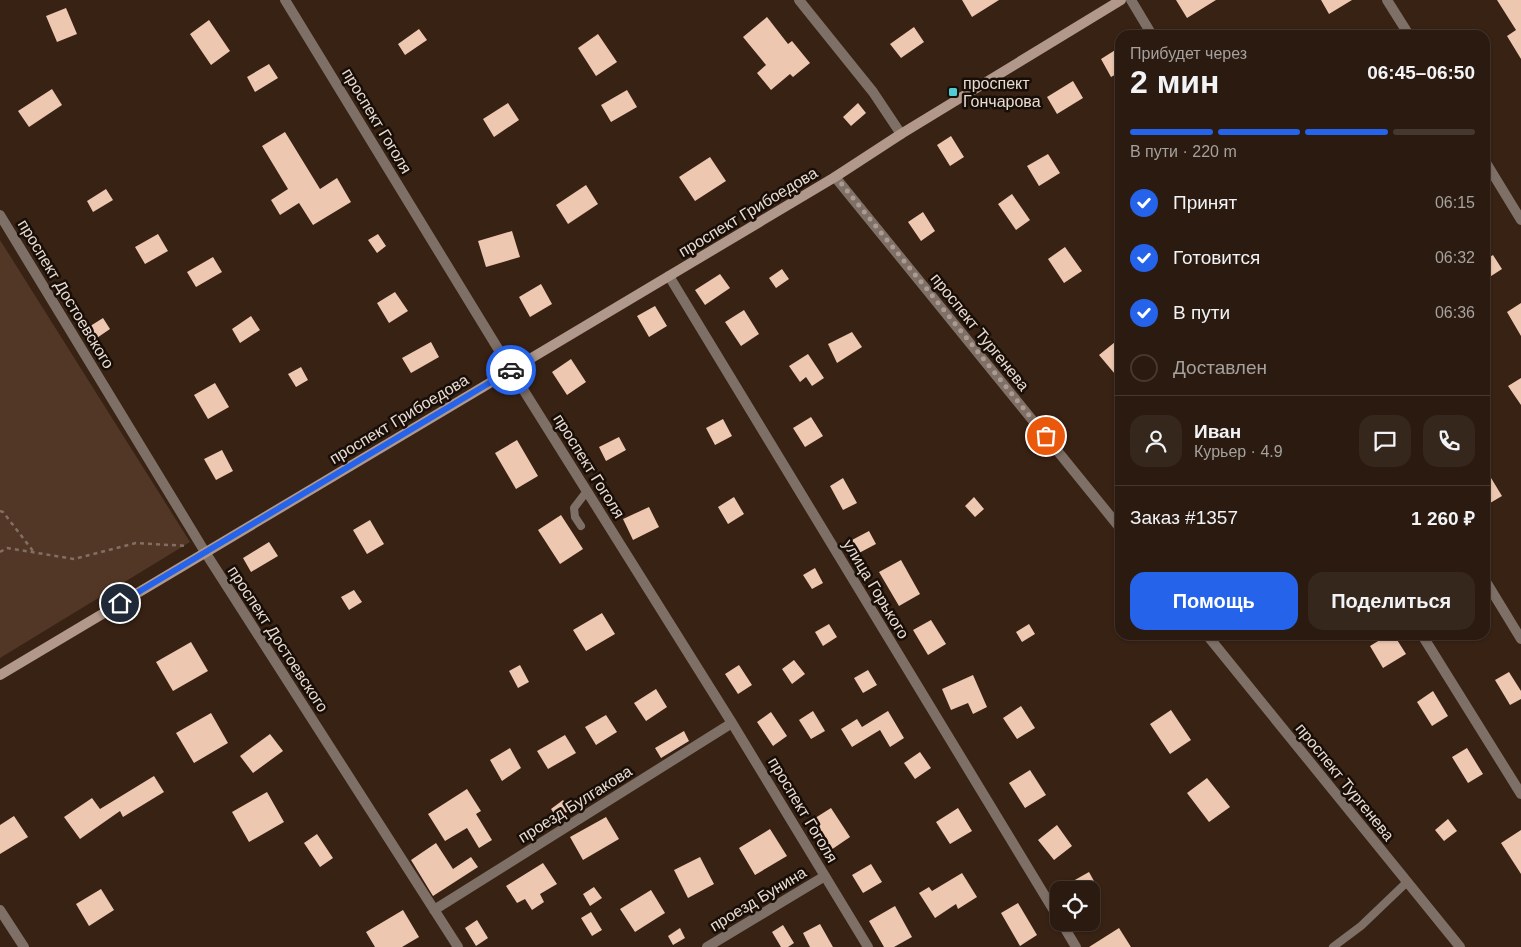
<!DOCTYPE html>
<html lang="ru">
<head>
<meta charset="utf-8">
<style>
  body { margin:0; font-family:Helvetica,sans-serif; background:#36271d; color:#f1f3f6; height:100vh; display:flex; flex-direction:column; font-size:19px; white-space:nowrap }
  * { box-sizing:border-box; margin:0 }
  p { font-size:16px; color:#a5a19e }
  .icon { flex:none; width:28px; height:28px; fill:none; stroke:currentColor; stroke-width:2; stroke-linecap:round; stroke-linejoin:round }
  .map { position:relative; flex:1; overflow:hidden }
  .panel { position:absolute; left:1115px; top:30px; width:375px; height:610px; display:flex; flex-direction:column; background:#2a1a0f; border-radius:15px; box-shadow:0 1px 4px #0004,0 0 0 1px #46382f }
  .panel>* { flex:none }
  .controls { position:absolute; left:1050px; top:881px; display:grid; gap:10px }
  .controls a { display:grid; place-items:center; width:50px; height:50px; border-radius:10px; background:#2a1a0f; box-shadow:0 1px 4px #0004,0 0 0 1px #46382f; font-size:25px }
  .pin { position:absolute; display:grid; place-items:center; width:42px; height:42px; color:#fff; margin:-21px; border:2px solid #fff; border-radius:50%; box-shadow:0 1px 5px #0007 }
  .courier { position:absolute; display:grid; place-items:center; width:50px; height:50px; margin:-25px; border:4px solid #2563eb; border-radius:50%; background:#fff; color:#222; box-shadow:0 1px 6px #0007 }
  .head em { font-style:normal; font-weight:700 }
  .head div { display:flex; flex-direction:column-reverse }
  .head { display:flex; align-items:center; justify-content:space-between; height:85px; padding:0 15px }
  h1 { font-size:32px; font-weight:700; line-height:38px }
  .bar { display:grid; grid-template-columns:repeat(4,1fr); gap:8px 5px; align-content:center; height:60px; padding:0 15px }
  .bar i { height:6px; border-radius:4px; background:#46382f }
  .bar .on { background:#2563eb }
  .bar p { grid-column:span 4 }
  .line { display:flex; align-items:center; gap:12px; padding:0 15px; border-top:1px solid #46382f }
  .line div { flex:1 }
  .round { display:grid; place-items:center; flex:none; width:52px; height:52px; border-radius:15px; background:#36271d }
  ol { padding:0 15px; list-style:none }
  li { display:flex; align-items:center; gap:15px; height:55px }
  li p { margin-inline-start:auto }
  li .icon { padding:5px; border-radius:50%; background:#2563eb; color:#fff; stroke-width:4 }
  li:last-child { color:#a5a19e }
  li i { width:28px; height:28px; border:2px solid #46382f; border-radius:50% }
  .primary-button { display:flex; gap:10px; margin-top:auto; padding:10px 15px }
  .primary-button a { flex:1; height:58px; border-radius:15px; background:#2563eb; color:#fff; font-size:20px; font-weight:700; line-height:58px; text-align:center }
  .primary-button a+a { background:#36271d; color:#f1f3f6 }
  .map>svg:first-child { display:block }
</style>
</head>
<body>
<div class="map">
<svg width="1521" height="947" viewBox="0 0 1521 947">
  <rect width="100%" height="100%" fill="#382214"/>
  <path fill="#533726" d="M0 240 190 542 0 658Z"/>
  <path fill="#edc7b0" d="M962 0H999L972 17Z
    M1176 0H1216L1187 18Z
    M1321 0H1352L1329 14Z
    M1497 0H1521V59L1507 36 1516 30Z
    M66 8 77 34 57 42 46 16Z
    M767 17 788 44 792 41 810 63 793 77 790 74 771 90 757 73 766 65 743 37Z
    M209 20 230 51 211 65 190 34Z
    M914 27 924 42 901 58 890 44Z
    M419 29 427 40 405 55 398 44Z
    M598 34 617 62 596 76 578 48Z
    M1120 47V72L1111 77 1101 59Z
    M269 64 278 78 255 92 247 77Z
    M1073 81 1083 98 1057 114 1047 97Z
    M52 89 62 105 29 127 18 111Z
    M627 90 637 107 611 122 601 105Z
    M508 103 519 120 494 137 483 119Z
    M858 103 866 113 851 126 843 117Z
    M285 132 320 189 337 178 351 202 313 225 299 203 280 215 271 200 288 189 262 146Z
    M951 136 964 157 950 166 937 145Z
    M1048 154 1060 173 1039 186 1027 166Z
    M710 157 726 181 695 201 679 177Z
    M586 185 598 204 568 224 556 205Z
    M106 189 113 200 93 212 87 201Z
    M1012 194 1030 220 1016 230 998 204Z
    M923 212 935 231 921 241 908 222Z
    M512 231 520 257 486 267 478 241Z
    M158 234 168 251 145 264 135 247Z
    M378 234 386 246 377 253 368 240Z
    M1065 247 1082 271 1064 283 1048 259Z
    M1493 255 1502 269 1485 280V260Z
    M213 257 222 272 196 287 187 272Z
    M782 269 789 279 776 288 769 278Z
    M720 274 730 288 705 305 695 290Z
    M541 284 552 304 530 317 519 297Z
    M395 292 408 311 389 323 377 303Z
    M1521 303V336L1507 312Z
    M655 306 667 326 649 337 637 316Z
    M744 310 759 334 741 346 725 322Z
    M251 316 260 330 240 343 232 329Z
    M103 318 110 329 91 342 84 330Z
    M852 332 862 347 837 363 828 344Z
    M1120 338V380L1099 355Z
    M431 342 439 357 411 373 402 358Z
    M808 354 824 378 812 386 806 377 800 382 789 366Z
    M571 359 586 382 567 395 552 372Z
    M301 367 308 380 296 387 288 374Z
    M1521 378V405L1508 386Z
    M215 383 229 407 208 419 194 395Z
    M811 417 823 436 805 447 793 428Z
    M723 419 732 436 715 445 706 428Z
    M619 437 626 450 606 461 599 447Z
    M517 440 538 476 516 489 495 453Z
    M222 450 233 471 216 480 204 459Z
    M1485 468 1502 496 1485 506Z
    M843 478 857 503 843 510 830 486Z
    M734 497 744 514 728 524 718 507Z
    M974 497 984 509 975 517 965 506Z
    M649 507 659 527 633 540 623 519Z
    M561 515 583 549 560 564 538 530Z
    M370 520 384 544 367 554 353 530Z
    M869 531 876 544 859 553 852 540Z
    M269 542 278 556 251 572 243 558Z
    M901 560 920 594 899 606 879 572Z
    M815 568 823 583 812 589 803 575Z
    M354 590 362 602 349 610 341 597Z
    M602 613 615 634 586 651 573 630Z
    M931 620 946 644 928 655 913 630Z
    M829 624 837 637 823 646 815 632Z
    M1029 624 1035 634 1022 642 1016 632Z
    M1388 635H1394L1406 654 1383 668 1370 646Z
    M191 642 208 671 173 691 156 662Z
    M794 660 805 674 792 684 782 669Z
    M520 665 529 682 518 688 509 671Z
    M739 665 752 685 738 694 725 674Z
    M868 670 877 685 863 693 854 678Z
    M1509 672 1521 691V699L1510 705 1495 680Z
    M973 675 987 707 973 714 968 703 951 710 942 689Z
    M656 689 667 707 646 721 634 703Z
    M1433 691 1448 716 1432 726 1417 702Z
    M1021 706 1035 728 1017 739 1003 718Z
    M1171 710 1191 740 1170 754 1150 724Z
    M813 711 825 731 811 739 799 720Z
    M888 711 904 738 890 747 880 730 852 747 841 729 857 719 862 727Z
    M771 712 787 736 773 746 757 722Z
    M211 713 228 743 194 763 176 733Z
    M606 715 617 732 596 745 585 727Z
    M684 731 689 741 661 758 655 748Z
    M270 734 283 751 253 773 240 756Z
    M565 735 576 753 548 769 537 751Z
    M510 748 521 768 502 781 490 760Z
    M1467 748 1483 774 1468 783 1452 757Z
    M920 752 931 768 915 779 904 763Z
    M1030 770 1046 795 1025 808 1009 783Z
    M154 776 164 792 123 817 120 811 80 839 64 817 92 798 100 809Z
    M1207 778 1230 807 1209 822 1187 793Z
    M467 789 481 811 476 814 492 840 479 848 467 828 445 841 428 814Z
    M267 792 284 822 249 842 232 812Z
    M563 800 570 810 557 818 551 809Z
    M831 808 850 837 831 850 812 820Z
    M958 808 972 831 950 844 936 822Z
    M14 816 28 837 0 854V825Z
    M606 817 619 839 583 860 570 837Z
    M1448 819 1457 831 1444 841 1435 830Z
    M1057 825 1072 846 1054 860 1038 840Z
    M770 829 787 856 755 875 739 848Z
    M1521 830V874L1501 843Z
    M317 834 333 858 320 867 304 843Z
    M436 843 453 869 471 857 478 867 433 896 411 860Z
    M700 857 714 884 688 898 674 870Z
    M543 863 557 884 540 894 544 902 532 910 525 899 517 903 506 886Z
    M871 864 882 882 863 893 852 875Z
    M1089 872 1099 890H1057Z
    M962 873 977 897 958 909 956 904 935 918 919 893 929 887 932 891Z
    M594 887 602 898 590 906 583 894Z
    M101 889 114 910 89 926 76 904Z
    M651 890 665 913 635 932 620 909Z
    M1018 903 1037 935 1020 946 1001 913Z
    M895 906 912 937 894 947H884L869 921Z
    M403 910 419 937 402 947H375L366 932Z
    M591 912 602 930 592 936 581 918Z
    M477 920 488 938 476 946 465 928Z
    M820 924 833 947H810L803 933Z
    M783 925 794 943 788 947H781L772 932Z
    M680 928 685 938 673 945 668 936Z
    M1119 928 1131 947H1089Z"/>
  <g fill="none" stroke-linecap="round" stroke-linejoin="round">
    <path stroke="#826f63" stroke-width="2.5" stroke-dasharray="4 4" stroke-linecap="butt" d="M0 511 3 512 33 551
      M0 552 7 548 74 559 136 543 187 546"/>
    <path stroke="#7f7067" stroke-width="8" d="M581 526 575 517 574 508 587 491
      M1333 947 1361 926 1407 882"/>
    <path stroke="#7f7067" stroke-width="10" d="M285 0 511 370 732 723 868 947
      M799 0 873 92 901 134
      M1131 0 1152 35
      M1387 0 1409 35
      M1485 161 1521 220
      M835 177 1120 528
      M0 215 205 552 458 947
      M669 276 1059 919
      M1485 580 1521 639
      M1207 635 1460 947
      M1422 635 1521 794
      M0 910 24 947
      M434 910 732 723
      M1061 922 1076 947
      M707 947 825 876"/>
    <path stroke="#b1988a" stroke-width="10" d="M0 675 835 177 901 134 1121 0"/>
  </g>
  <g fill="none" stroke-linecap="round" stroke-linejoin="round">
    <path stroke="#ac9a90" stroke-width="5" stroke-dasharray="0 9" d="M511 370 836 177 1046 436"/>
    <path stroke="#2563eb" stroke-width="6" d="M120 603 511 370"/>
  </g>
  <rect fill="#51ccd5" stroke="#180e08" stroke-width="2" x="948" y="87" width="10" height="10" rx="2.5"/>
  <g text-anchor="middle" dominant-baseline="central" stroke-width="5" stroke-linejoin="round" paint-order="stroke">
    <g font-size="16" fill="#eadbd2" stroke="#180e08" text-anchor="start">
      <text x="963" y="83">проспект<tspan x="963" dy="18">Гончарова</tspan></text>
    </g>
    <g font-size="16" fill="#eadbd2" stroke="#180e08">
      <text transform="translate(377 121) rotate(59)">проспект Гоголя</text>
      <text transform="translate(748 212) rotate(-31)">проспект Грибоедова</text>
      <text transform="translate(66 294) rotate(59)">проспект Достоевского</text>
      <text transform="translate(980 332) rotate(51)">проспект Тургенева</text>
      <text transform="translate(399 419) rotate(-31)">проспект Грибоедова</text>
      <text transform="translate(589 466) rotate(58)">проспект Гоголя</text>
      <text transform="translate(876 589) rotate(59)">улица Горького</text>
      <text transform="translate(278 639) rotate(57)">проспект Достоевского</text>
      <text transform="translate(1345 782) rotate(51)">проспект Тургенева</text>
      <text transform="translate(575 804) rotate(-32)">проезд Булгакова</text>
      <text transform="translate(803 810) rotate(59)">проспект Гоголя</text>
      <text transform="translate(758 899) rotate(-31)">проезд Бунина</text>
    </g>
  </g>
</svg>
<div class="controls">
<a><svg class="icon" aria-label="locate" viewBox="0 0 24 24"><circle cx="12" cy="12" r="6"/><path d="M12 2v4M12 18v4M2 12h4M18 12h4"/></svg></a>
</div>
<div class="pin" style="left:1046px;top:436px;background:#ea580c"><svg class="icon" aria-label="bag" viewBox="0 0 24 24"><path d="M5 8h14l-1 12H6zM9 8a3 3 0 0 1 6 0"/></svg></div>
<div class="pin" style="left:120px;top:603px;background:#1f2937"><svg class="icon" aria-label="home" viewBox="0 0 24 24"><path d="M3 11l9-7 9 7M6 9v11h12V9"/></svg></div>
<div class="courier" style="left:511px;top:370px"><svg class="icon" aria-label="car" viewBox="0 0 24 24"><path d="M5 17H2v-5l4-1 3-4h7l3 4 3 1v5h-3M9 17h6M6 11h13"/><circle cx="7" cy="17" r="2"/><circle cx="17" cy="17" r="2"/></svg></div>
<section class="panel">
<div class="head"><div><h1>2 мин</h1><p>Прибудет через</p></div><em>06:45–06:50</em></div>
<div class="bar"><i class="on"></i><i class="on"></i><i class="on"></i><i></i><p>В пути · 220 m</p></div>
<ol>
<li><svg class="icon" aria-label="check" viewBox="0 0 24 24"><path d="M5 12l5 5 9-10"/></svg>Принят<p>06:15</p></li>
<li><svg class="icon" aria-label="check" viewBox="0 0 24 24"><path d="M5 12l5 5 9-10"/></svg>Готовится<p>06:32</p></li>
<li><svg class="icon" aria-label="check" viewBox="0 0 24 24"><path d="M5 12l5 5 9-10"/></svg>В пути<p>06:36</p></li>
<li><i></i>Доставлен</li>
</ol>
<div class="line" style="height:90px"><a class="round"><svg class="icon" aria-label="person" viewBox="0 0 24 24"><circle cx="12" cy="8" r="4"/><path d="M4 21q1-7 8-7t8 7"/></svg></a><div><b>Иван</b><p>Курьер · 4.9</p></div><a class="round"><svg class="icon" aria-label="chat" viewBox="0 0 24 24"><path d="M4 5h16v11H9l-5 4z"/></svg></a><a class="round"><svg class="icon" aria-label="phone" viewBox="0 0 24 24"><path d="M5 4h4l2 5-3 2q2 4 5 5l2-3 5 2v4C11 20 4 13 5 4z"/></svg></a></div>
<div class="line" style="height:65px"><div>Заказ #1357</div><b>1 260 ₽</b></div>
<div class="primary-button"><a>Помощь</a><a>Поделиться</a></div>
</section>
</div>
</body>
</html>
